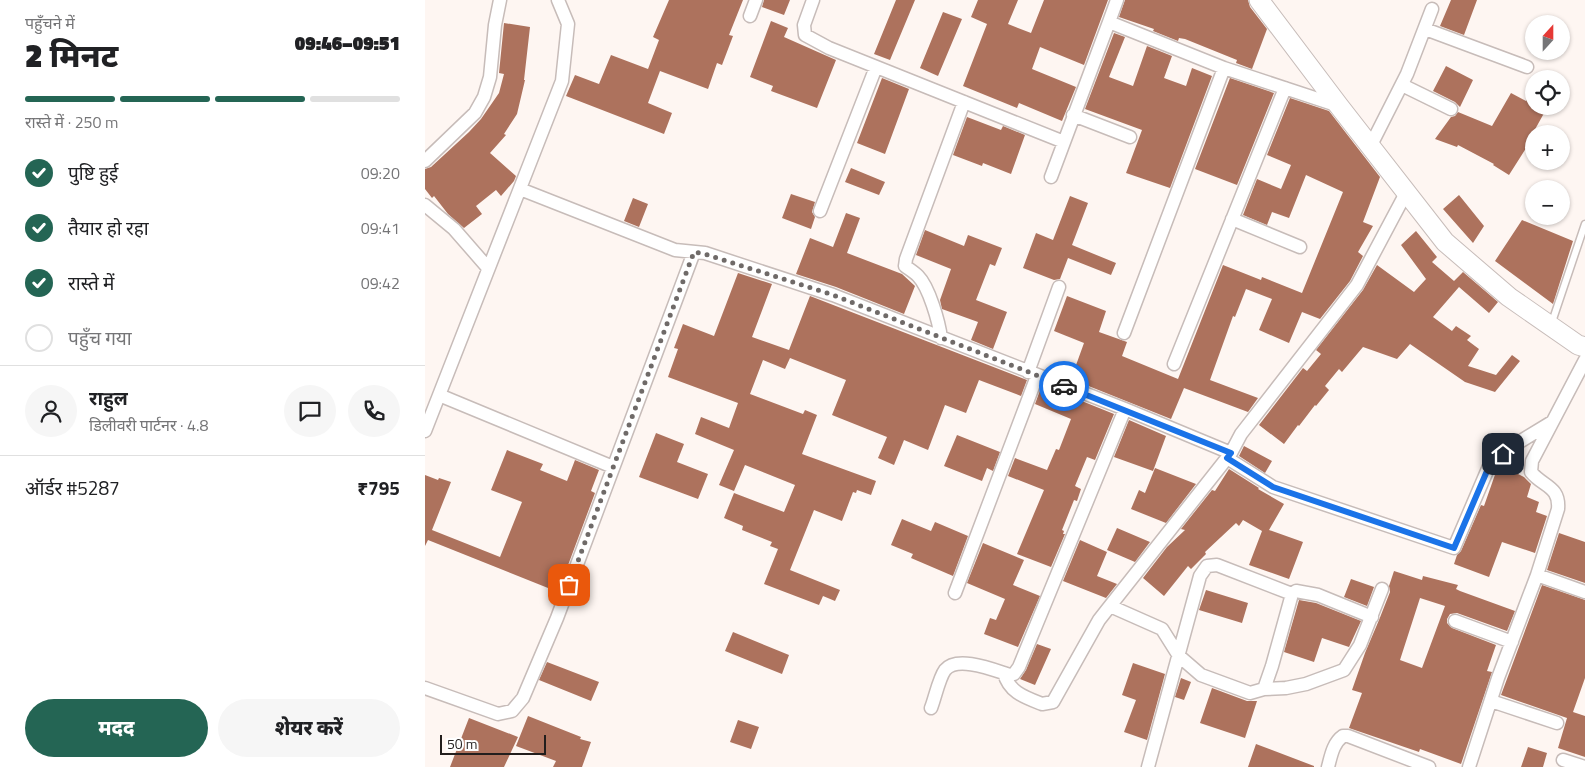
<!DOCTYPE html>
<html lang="hi">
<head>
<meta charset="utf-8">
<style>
  body { margin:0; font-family:"Titillium Web","Noto Sans Devanagari",sans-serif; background:#f6f6f6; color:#202124; height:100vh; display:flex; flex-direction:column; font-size:19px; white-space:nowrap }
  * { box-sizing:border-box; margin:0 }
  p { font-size:16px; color:#757577 }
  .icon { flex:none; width:28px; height:28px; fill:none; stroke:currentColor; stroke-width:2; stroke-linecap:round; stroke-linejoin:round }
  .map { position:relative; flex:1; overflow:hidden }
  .sheet { display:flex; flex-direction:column; background:#fff; width:425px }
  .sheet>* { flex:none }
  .needle { width:32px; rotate:21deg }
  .tools { position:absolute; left:1100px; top:15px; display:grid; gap:10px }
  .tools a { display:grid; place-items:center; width:45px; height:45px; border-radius:50%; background:#fff; box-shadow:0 1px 4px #0004; font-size:25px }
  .scale { position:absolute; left:15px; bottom:12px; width:106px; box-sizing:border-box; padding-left:5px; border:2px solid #221e1d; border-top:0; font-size:14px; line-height:18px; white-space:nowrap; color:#221e1d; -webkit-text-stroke:4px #fff; paint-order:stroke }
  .pin { position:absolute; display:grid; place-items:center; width:42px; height:42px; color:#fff; margin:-21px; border-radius:10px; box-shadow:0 2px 8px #0006 }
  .courier { position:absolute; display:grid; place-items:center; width:50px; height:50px; margin:-25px; border:4px solid #1a73e8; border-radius:50%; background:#fff; color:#222; box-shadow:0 1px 6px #0007 }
  .summary em { font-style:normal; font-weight:800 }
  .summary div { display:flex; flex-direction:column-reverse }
  .summary { display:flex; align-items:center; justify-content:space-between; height:85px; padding:0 25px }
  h1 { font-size:32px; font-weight:800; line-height:38px }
  .bar { display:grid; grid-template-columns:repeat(4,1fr); gap:8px 5px; align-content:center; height:60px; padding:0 25px }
  .bar i { height:6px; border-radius:4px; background:#e0e0e0 }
  .bar .on { background:#246554 }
  .bar p { grid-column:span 4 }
  .line { display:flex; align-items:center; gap:12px; padding:0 25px; border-top:1px solid #e0e0e0 }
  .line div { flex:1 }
  .round { display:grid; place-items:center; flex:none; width:52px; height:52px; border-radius:26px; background:#f6f6f6 }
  ol { padding:0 25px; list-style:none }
  li { display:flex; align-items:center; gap:15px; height:55px }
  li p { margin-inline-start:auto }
  li .icon { padding:5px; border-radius:50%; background:#246554; color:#fff; stroke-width:4 }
  li:last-child { color:#757577 }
  li i { width:28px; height:28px; border:2px solid #e0e0e0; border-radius:50% }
  .button { display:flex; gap:10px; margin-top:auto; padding:10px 25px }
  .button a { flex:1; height:58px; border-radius:30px; background:#246554; color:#fff; font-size:20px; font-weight:800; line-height:58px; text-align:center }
  .button a+a { background:#f6f6f6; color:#202124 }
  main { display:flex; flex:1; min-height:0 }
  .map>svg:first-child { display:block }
</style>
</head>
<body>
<main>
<section class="sheet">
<div class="summary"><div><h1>2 मिनट</h1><p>पहुँचने में</p></div><em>09:46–09:51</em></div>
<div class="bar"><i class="on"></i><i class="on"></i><i class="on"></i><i></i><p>रास्ते में · 250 m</p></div>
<ol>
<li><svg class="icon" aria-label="check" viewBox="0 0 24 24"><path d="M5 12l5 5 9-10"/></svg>पुष्टि हुई<p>09:20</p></li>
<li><svg class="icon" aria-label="check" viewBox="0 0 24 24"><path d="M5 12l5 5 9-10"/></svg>तैयार हो रहा<p>09:41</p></li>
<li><svg class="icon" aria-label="check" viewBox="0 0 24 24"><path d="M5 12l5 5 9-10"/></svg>रास्ते में<p>09:42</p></li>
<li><i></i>पहुँच गया</li>
</ol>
<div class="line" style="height:90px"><a class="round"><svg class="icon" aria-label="person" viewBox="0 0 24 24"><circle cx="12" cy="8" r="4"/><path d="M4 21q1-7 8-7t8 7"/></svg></a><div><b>राहुल</b><p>डिलीवरी पार्टनर · 4.8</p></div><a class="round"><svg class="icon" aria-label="chat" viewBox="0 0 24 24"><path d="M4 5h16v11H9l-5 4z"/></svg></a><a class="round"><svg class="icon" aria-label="phone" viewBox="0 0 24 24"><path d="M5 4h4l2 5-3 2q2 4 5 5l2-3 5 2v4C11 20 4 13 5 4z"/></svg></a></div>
<div class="line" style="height:65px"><div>ऑर्डर #5287</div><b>₹795</b></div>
<div class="button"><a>मदद</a><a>शेयर करें</a></div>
</section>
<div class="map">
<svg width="1160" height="767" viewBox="0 0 1160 767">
  <rect width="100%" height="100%" fill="#fef6f2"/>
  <path fill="#ad725d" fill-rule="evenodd" d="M244 0H318L304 35 308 36 297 65 292 63 283 89 235 71 223 103 247 113 239 134 141 96 150 75 174 84 186 55 223 69 234 40 228 37Z
    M339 0H365L359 15 337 7Z
    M471 0H490L465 60 449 54Z
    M553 0H593L583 24 606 33 619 0H683L659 65 615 47 607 69 651 87 637 121 594 103 592 108 538 86 562 24 546 17Z
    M700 0H823L825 7 842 29 827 69 811 63 812 60 760 39 754 38 753 41 728 31 729 29 694 17Z
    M1026 0H1052L1039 35 1015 26Z
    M518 12 537 19 513 76 495 68Z
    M346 21 363 28 359 37 411 60 392 108 346 91 348 86 325 77Z
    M79 23 105 27 99 80H100L92 114 79 134 81 135 65 153 91 176 89 181 76 196 71 190 51 206 57 214 39 228 23 214 9 196 7 198 0 189V169L6 167 44 132 56 119 74 93 79 74 74 73Z
    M689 33 700 37 684 77 708 86 722 46 747 56 739 78 761 86 767 68 787 76 745 188 701 173 717 130 660 109Z
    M1021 66 1048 80 1035 107 1030 102 1008 91Z
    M457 78 484 89 460 154 432 143Z
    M805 78 849 93 812 185 770 169Z
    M1109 86V106H1123L1103 142H1105L1084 175 1068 165 1069 164 1033 145 1032 147 1010 139 1026 117 1030 116 1033 112 1067 126 1086 93 1101 101Z
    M865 98 904 111 955 177 938 222 948 226 933 252 938 256 925 281 895 319 877 312 864 343 834 330 847 299 821 289 810 317 808 316 785 380 833 398 823 412 759 388 746 419 646 379 659 343 629 331 642 296 681 311 674 332 702 342 697 356 753 379 798 265 836 280 837 277 877 293 918 192 881 175 864 218 847 212 842 225 818 215 832 179 856 189 866 165 842 155Z
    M542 117 576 130 578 126 600 135 586 174 558 163 557 166 528 155Z
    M426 168 460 182 454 195 420 182Z
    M366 194 390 202 387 212 390 217 386 229 357 218Z
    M1034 195 1059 226 1048 243 1018 209Z
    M645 196 663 203 647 245 691 263 686 275 643 258 635 279 629 280 598 268 611 233 628 240Z
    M208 198 223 204 214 227 199 221Z
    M421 213 435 218 422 253 477 274 490 286 479 314 411 287 371 274 385 238 408 247Z
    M1097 220 1148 241 1128 304 1070 261Z
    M500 230 539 246 543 235 577 248 570 266 565 264 551 300 582 312 568 349 546 340 553 322 517 309 515 300 526 269 491 255Z
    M991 231 1012 257 1007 262 1029 281 1038 272 1073 302 1064 313 1034 287 1008 317 1027 331 1031 326 1046 336 1042 340 1054 349 1043 366 1071 375 1087 355 1095 361 1070 392 1040 382 985 344 972 359 938 347 917 372 914 369 900 386 904 390 891 406 890 405 874 426 873 425 859 444 834 425 878 368 882 371 896 354 891 350 938 290 952 265 989 292 1001 279 976 245Z
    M313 273 347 284 327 337 364 350 385 296 602 380 596 396 554 380 541 413 520 405 503 450 479 440 469 465 453 458 462 437 407 415 421 380 365 358 360 369 338 360 325 394 378 414 380 410 392 415 377 454 451 481 446 495 432 490 431 493 428 492 417 521 389 510 365 570 415 590 410 601 398 596 394 605 339 584 353 549 345 546 347 542 317 530 318 526 299 518 309 493 359 512 370 485 320 465 309 491 294 485 309 450 270 434 276 417 304 428 313 403 243 377 253 349 249 348 258 324 289 336Z
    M617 385 689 414 670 460 662 457 650 486 656 489 652 501 649 500 637 530 639 531 638 534H640L626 567 592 554 619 490 583 476 590 458 622 470 631 449 634 450 646 419 610 404Z
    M704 420 741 436 728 471 689 457Z
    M231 433 259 444 252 462 283 474 273 499 214 477Z
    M532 435 575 452 568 471 562 468 557 481 519 466Z
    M819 446 847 461 840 473 814 456Z
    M82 450 118 464 115 470 142 481 150 460 174 470 166 491 170 493 133 592 3 540 0 546V475L13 480 14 478 26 482 7 530 75 557 97 502 66 490Z
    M1076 466 1094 472 1093 474 1099 477 1106 484 1102 497 1114 502 1111 512 1122 516 1110 553 1077 542 1064 577 1029 564 1032 555 1036 551 1056 505 1059 506 1072 469Z
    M730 468 771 484 741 523 706 509 714 490 720 493Z
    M804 469 834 488 833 489 859 504 844 530 878 542 864 579 824 565 837 531 818 520 814 526 811 523 780 552 781 554 766 569 763 566 739 596 718 578 742 547 760 530 756 529 787 490 790 491Z
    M477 519 506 531 510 522 543 536 528 576 486 558 488 554 466 545Z
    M692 528 725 542 710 562 682 550Z
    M1134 533 1160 542V583L1122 570Z
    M655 540 682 552 672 576 692 584 681 598 638 581Z
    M558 543 599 560 588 585 615 596 593 647 559 634 565 618 571 620 580 599 542 583Z
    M969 571 997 580 998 576 1033 585 1031 589 1035 591 1090 611 1082 631 1032 613 1025 614 1022 619V623L1027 628 1071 645 1062 671 1067 672 1036 764 995 749 994 752 924 728 937 693 927 690 940 653 954 620 965 592 964 586ZM995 598 1020 606 997 668 975 660Z
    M926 579 949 587 942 606 919 597Z
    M1117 585 1160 600V678L1148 712 1160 716V757L1133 748 1142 718 1076 695Z
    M781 590 823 603 817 623 774 610Z
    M874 600 891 603 936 621 924 647 897 638 889 662 859 652Z
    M308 632 364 655 357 674 300 651Z
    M612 644 626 649 610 685 595 679 601 670Z
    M122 662 174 682 166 701 114 680Z
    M708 663 740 674 722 740 699 732 711 700 697 695Z
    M756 678 766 682 759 700 750 697Z
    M787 688 822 701H832L820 738 775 723Z
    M103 716 156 737 155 739 166 742 157 767H128L131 761 91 746Z
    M44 718 93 737 79 767H25Z
    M313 720 334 727 326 749 305 742Z
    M831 744 889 766V767H823Z
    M1103 747 1122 753 1118 767H1096Z"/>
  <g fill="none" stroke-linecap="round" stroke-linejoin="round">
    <defs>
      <path id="lane" d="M1126 325 1160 224"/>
      <path id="street" d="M388 0 379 25 380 35 404 48 639 142
        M692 0 684 22 799 68 914 106
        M325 16 331 0
        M1000 29 1102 67
        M977 85 1026 109
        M648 115 705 137
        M946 145 982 74 1007 9
        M0 161 50 113 59 97 65 77 70 25 75 0
        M626 177 684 22
        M95 189 250 250 280 253 408 295 700 409 806 453 816 434 932 285 982 191
        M0 205 29 229 63 268
        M395 211 451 67
        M807 219 875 247
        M699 333 799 68
        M516 338C514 322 504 287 493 276 489 272 484 269 480 266L481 259 539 102
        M749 364 860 88
        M603 372 634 287
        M14 395 188 467
        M0 431 137 81 143 24 133 0
        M802 458 848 487 1029 548 1065 464 1091 444 1127 422
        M1112 575 1160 592
        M530 593 612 376
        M685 606 806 453
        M1030 621 1087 642
        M579 673C584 692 599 697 617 704L628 702 674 620 685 606 737 629 754 656 776 675 825 693 839 689 847 666 867 594 871 591 893 595 947 617
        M0 688 73 714 87 711 98 698 132 618 269 252
        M839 689 861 688 881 684 919 670 935 645 957 589
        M1066 701 1132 723
        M506 708C510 698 514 678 520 670 532 655 569 670 585 675L589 674 594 667 700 409
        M1138 760 1160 767
        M723 767 775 576 782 566 792 565 867 594
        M903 767C906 756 908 743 918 736H923L1004 767
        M1044 767 1073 678 1112 575 1133 509C1135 486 1118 487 1106 472L1107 461 1160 360"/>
      <path id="secondary" d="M834 0 914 106 1020 242 1084 297 1153 345 1160 347"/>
    </defs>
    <use href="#lane" stroke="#c7bcb9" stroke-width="9"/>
    <use href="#street" stroke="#c7bcb9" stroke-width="15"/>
    <use href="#secondary" stroke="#c7bcb9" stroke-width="21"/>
    <use href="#lane" stroke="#fff" stroke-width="6"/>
    <use href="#street" stroke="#fff" stroke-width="12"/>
    <use href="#secondary" stroke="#fff" stroke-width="19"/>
  </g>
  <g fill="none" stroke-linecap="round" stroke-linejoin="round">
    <path stroke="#6f6a68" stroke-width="5" stroke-dasharray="0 9" d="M144 585 269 252 280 254 408 295 639 386"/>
    <path stroke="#1a73e8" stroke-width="6" d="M639 386 806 453 802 458 848 487 1029 548 1065 464 1078 454"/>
  </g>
</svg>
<div class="tools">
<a><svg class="needle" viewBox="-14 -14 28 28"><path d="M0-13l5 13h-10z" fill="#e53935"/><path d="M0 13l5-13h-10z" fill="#757577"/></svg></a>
<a><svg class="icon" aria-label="locate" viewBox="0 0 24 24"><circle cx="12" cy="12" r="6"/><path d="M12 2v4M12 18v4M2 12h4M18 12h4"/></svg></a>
<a>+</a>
<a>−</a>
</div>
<div class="scale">50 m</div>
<div class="pin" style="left:144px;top:585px;background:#ea580c"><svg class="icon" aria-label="bag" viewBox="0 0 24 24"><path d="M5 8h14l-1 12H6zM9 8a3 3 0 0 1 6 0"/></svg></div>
<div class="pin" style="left:1078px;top:454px;background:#1f2937"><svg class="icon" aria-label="home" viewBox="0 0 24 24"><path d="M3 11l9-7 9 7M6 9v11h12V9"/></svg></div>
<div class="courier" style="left:639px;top:386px"><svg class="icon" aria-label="car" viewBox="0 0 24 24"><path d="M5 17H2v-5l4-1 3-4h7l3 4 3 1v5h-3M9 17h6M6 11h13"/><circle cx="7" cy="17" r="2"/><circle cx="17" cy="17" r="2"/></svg></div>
</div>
</main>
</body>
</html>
